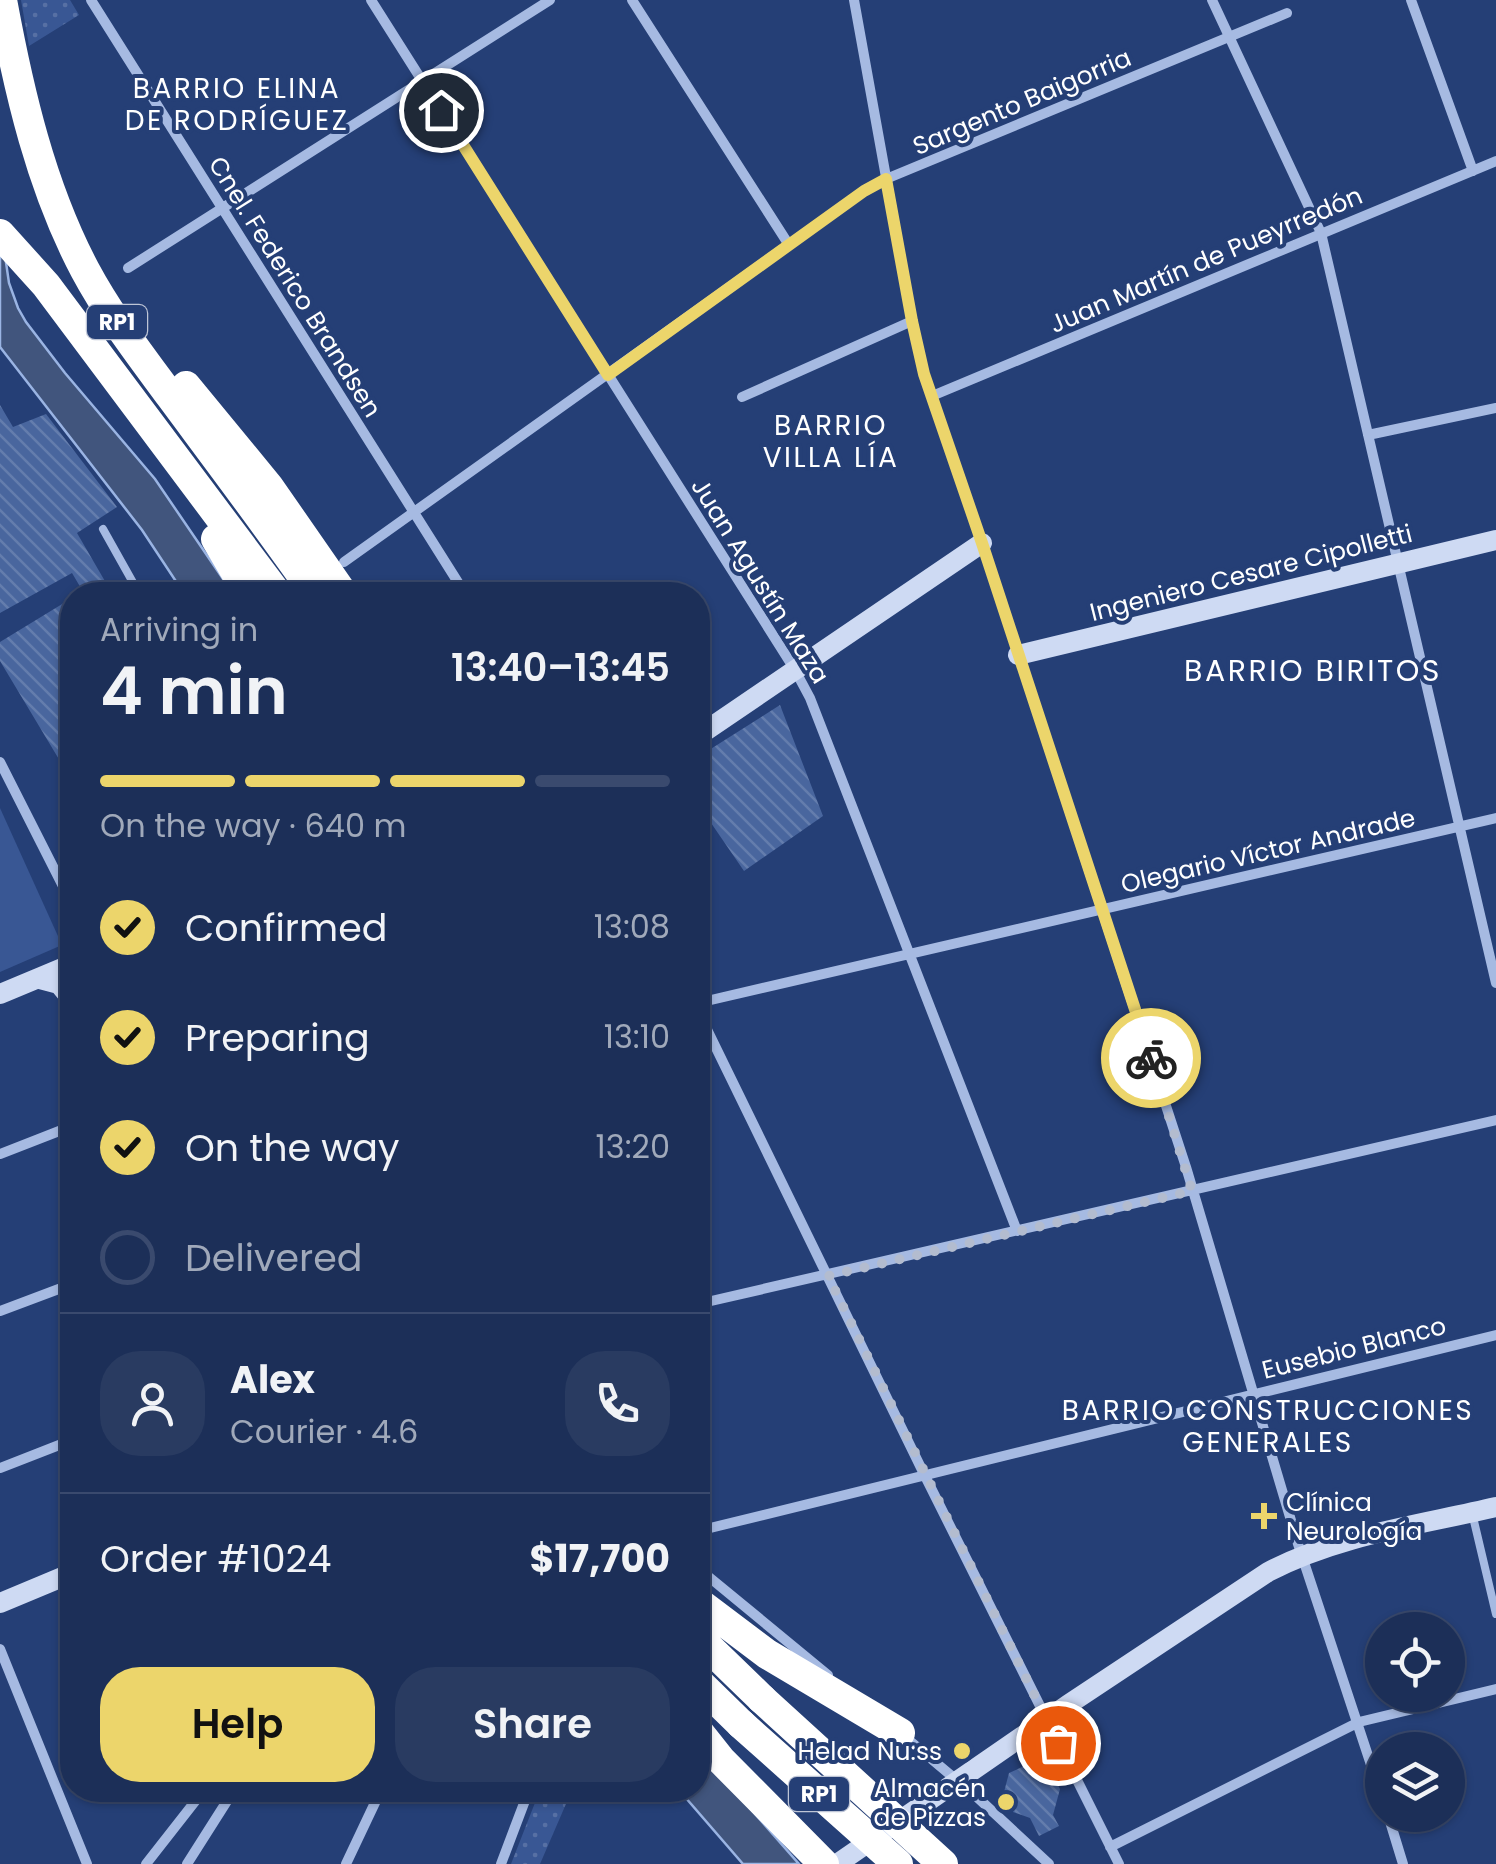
<!DOCTYPE html>
<html lang="en">
<head>
<meta charset="utf-8">
<style>
  body { margin:0; font-family:Poppins,sans-serif; background:#293b61; color:#f1f3f6; height:100vh; display:flex; flex-direction:column; font-size:38px; white-space:nowrap }
  * { box-sizing:border-box; margin:0 }
  p { font-size:32px; color:#a0a9ba }
  .icon { flex:none; width:55px; height:55px; fill:none; stroke:currentColor; stroke-width:2; stroke-linecap:round; stroke-linejoin:round }
  .map { position:relative; flex:1; overflow:hidden }
  .panel { position:absolute; left:60px; top:582px; width:650px; height:1220px; display:flex; flex-direction:column; background:#1c2f58; border-radius:40px; box-shadow:0 2px 8px #0004,0 0 0 2px #3a4a6e }
  .panel>* { flex:none }
  .tools { position:absolute; left:1365px; top:1612px; display:grid; gap:20px }
  .tools a { display:grid; place-items:center; width:100px; height:100px; border-radius:50%; background:#1c2f58; box-shadow:0 2px 8px #0004,0 0 0 2px #3a4a6e; font-size:50px }
  .pin { position:absolute; display:grid; place-items:center; width:85px; height:85px; color:#fff; margin:-42px; border:5px solid #fff; border-radius:50%; box-shadow:0 2px 10px #0007 }
  .courier { position:absolute; display:grid; place-items:center; width:100px; height:100px; margin:-50px; border:8px solid #ecd56b; border-radius:50%; background:#fff; color:#222; box-shadow:0 2px 12px #0007 }
  .overview em { font-style:normal; font-weight:600 }
  .overview div { display:flex; flex-direction:column-reverse }
  .overview { display:flex; align-items:center; justify-content:space-between; height:170px; padding:0 40px }
  h1 { font-size:65px; font-weight:600; line-height:75px }
  .bar { display:grid; grid-template-columns:repeat(4,1fr); gap:15px 10px; align-content:center; height:120px; padding:0 40px }
  .bar i { height:12px; border-radius:8px; background:#3a4a6e }
  .bar .selected { background:#ecd56b }
  .bar p { grid-column:span 4 }
  .line { display:flex; align-items:center; gap:25px; padding:0 40px; border-top:2px solid #3a4a6e }
  .line div { flex:1 }
  .round { display:grid; place-items:center; flex:none; width:105px; height:105px; border-radius:40px; background:#293b61 }
  ol { padding:0 40px; list-style:none }
  li { display:flex; align-items:center; gap:30px; height:110px }
  li p { margin-inline-start:auto }
  li .icon { padding:10px; border-radius:50%; background:#ecd56b; color:#111; stroke-width:4 }
  li:last-child { color:#a0a9ba }
  li i { width:55px; height:55px; border:5px solid #3a4a6e; border-radius:50% }
  .primary-button { display:flex; gap:20px; margin-top:auto; padding:20px 40px }
  .primary-button a { flex:1; height:115px; border-radius:40px; background:#ecd56b; color:#111; font-size:40px; font-weight:600; line-height:115px; text-align:center }
  .primary-button a+a { background:#293b61; color:#f1f3f6 }
  .map>svg:first-child { display:block }
</style>
</head>
<body>
<div class="map">
<svg width="1496" height="1864" viewBox="0 0 1496 1864">
  <defs>
    <pattern id="park-dots" width="8" height="8" patternUnits="userSpaceOnUse" patternTransform="scale(2.5)"><rect width="8" height="8" fill="#395794"/><path d="M2 2h.1M6 6h.1" fill="none" stroke="#5770a4" stroke-width="1.8" stroke-linecap="round"/></pattern>
    <pattern id="building-back-hatch" width="6" height="6" patternUnits="userSpaceOnUse" patternTransform="scale(2.5)"><rect width="6" height="6" fill="#49669e"/><path d="M-1 5l2 2M0 0l6 6M5-1l2 2" fill="none" stroke="#647dad"/></pattern>
  </defs>
  <rect width="100%" height="100%" fill="#253f76"/>
  <path fill="#395794" d="M0 808 62 945 0 972Z"/>
  <path fill="url(#park-dots)" d="M21 0H70L79 15 29 46Z
    M540 1790H572L540 1864H511Z"/>
  <path fill="#41557d" stroke="#9ab4e3" stroke-width="2.5" d="M0 221 9 283 18 308 26 322 65 373 155 479 234 595H185L142 530 0 347Z
    M698 1749 799 1864H743L679 1790H698Z"/>
  <path fill="url(#building-back-hatch)" d="M0 405 13 427 46 414 117 507 77 533 113 595H85L72 573 0 613Z
    M72 598V781L0 661V642Z
    M780 705 823 816 744 871 698 804V757Z
    M1031 1763 1050 1770 1060 1789 1053 1815 1059 1826 1039 1836 1030 1818 1013 1812 1004 1792 1009 1773Z"/>
  <g fill="none" stroke-linecap="round" stroke-linejoin="round">
    <path stroke="#a6bae2" stroke-width="8" d="M103 529 140 595
      M1473 1517 1496 1614"/>
    <path stroke="#a6bae2" stroke-width="10" d="M91 0 466 595
      M371 0 795 670 810 698 1017 1231
      M632 0 789 245
      M854 0 912 321 924 374 982 543 1186 1167 1298 1544 1382 1798
      M1212 0 1321 233 1496 983
      M1411 0 1473 171
      M128 268 550 0
      M932 396 1496 161
      M742 397 912 321
      M1368 435 1496 408
      M344 562 864 191 886 179 1287 13
      M0 762 72 904
      M698 1003 1496 818
      M698 1011 925 1476 1119 1864
      M0 1154 72 1126
      M698 1304 1496 1120
      M0 1311 72 1284
      M0 1468 72 1440
      M698 1531 1496 1335
      M698 1568 828 1675
      M0 1649 87 1864
      M904 1736 978 1798 1049 1864
      M1388 1815 1403 1864
      M1110 1847 1359 1722 1496 1689
      M146 1864 204 1790
      M187 1864 234 1790
      M346 1864 381 1790
      M501 1864 529 1790"/>
    <path stroke="#cedaf3" stroke-width="20" d="M1018 655 1496 540
      M698 736 982 543
      M40 979 59 984 72 1000
      M0 994 72 964
      M0 1603 72 1573
      M837 1864 1069 1704 1268 1572C1338 1535 1420 1525 1496 1507"/>
    <path stroke="#fff" stroke-width="30" d="M2 0C19 92 41 187 85 270 109 315 141 356 171 397 220 463 269 528 316 595
      M0 234 46 285 278 595
      M186 386 269 487 344 595
      M216 539 249 595
      M698 1602 767 1654 900 1733
      M698 1637 762 1699
      M698 1682 741 1724
      M698 1731 721 1760 824 1864"/>
    <path stroke="#fff" stroke-width="30" d="M762 1699 943 1864
      M741 1724 898 1864"/>
  </g>
  <g fill="none" stroke-linecap="round" stroke-linejoin="round">
    <path stroke="#b3bccf" stroke-width="10" stroke-dasharray="0 18" d="M1058 1743 828 1276 1192 1191 1151 1058"/>
    <path stroke="#ecd56b" stroke-width="12" d="M441 110 608 375 864 191 886 179 912 321 924 374 982 543 1151 1058"/>
  </g>
  <g fill="#ecd56b" stroke="#253f76" stroke-width="4">
    <path d="M1259 1501h10v10h10v10h-10v10h-10v-10h-10v-10h10z"/>
    <circle cx="962" cy="1751" r="10"/>
    <circle cx="1006" cy="1802" r="10"/>
  </g>
  <g text-anchor="middle" dominant-baseline="central" stroke-width="8" stroke-linejoin="round" paint-order="stroke">
    <g fill="#253f76" stroke="#bec5d6" stroke-width="2.5">
      <rect x="87" y="305" width="60" height="34" rx="8"/>
      <rect x="789" y="1777" width="60" height="34" rx="8"/>
    </g>
    <g font-size="22" font-weight="bold" fill="#fff">
      <text x="117" y="322">RP1</text>
      <text x="819" y="1794">RP1</text>
    </g>
    <g font-size="25" fill="#fff" stroke="#253f76">
      <text transform="translate(1022 102) rotate(-23)">Sargento Baigorria</text>
      <text transform="translate(1206 260) rotate(-23)">Juan Martín de Pueyrredón</text>
      <text transform="translate(295 287) rotate(58)">Cnel. Federico Brandsen</text>
      <text transform="translate(1251 573) rotate(-14)">Ingeniero Cesare Cipolletti</text>
      <text transform="translate(760 581) rotate(58)">Juan Agustín Maza</text>
      <text transform="translate(1268 851) rotate(-13)">Olegario Víctor Andrade</text>
      <text transform="translate(1354 1348) rotate(-14)">Eusebio Blanco</text>
    </g>
    <g font-size="25" fill="#fff" stroke="#253f76" text-anchor="end">
      <text x="1286" y="1502" text-anchor="start">Clínica<tspan x="1286" dy="29">Neurología</tspan></text>
      <text x="942" y="1751">Helad Nu:ss</text>
      <text x="986" y="1788">Almacén<tspan x="986" dy="29">de Pizzas</tspan></text>
    </g>
    <g font-size="28" letter-spacing="2.5" fill="#fff" stroke="#253f76">
      <text x="237" y="88">BARRIO ELINA<tspan x="237" dy="32">DE RODRÍGUEZ</tspan></text>
      <text x="831" y="425">BARRIO<tspan x="831" dy="32">VILLA LÍA</tspan></text>
      <text x="1268" y="1410">BARRIO CONSTRUCCIONES<tspan x="1268" dy="32">GENERALES</tspan></text>
    </g>
    <g font-size="30" letter-spacing="2.5" fill="#fff" stroke="#253f76">
      <text x="1313" y="670">BARRIO BIRITOS</text>
    </g>
  </g>
</svg>
<div class="tools">
<a><svg class="icon" aria-label="locate" viewBox="0 0 24 24"><circle cx="12" cy="12" r="6"/><path d="M12 2v4M12 18v4M2 12h4M18 12h4"/></svg></a>
<a><svg class="icon" aria-label="layers" viewBox="0 0 24 24"><path d="M12 4l9 5-9 5-9-5zM3 14l9 5 9-5"/></svg></a>
</div>
<div class="pin" style="left:1058px;top:1743px;background:#ea580c"><svg class="icon" aria-label="bag" viewBox="0 0 24 24"><path d="M5 8h14l-1 12H6zM9 8a3 3 0 0 1 6 0"/></svg></div>
<div class="pin" style="left:441px;top:110px;background:#1f2937"><svg class="icon" aria-label="home" viewBox="0 0 24 24"><path d="M3 11l9-7 9 7M6 9v11h12V9"/></svg></div>
<div class="courier" style="left:1151px;top:1058px"><svg class="icon" aria-label="bike" viewBox="0 0 24 24"><circle cx="6" cy="16" r="4"/><circle cx="18" cy="16" r="4"/><path d="M6 16l4-8h5l3 8M10 8l3 8H6M13 5h3"/></svg></div>
<section class="panel">
<div class="overview"><div><h1>4 min</h1><p>Arriving in</p></div><em>13:40–13:45</em></div>
<div class="bar"><i class="selected"></i><i class="selected"></i><i class="selected"></i><i></i><p>On the way · 640 m</p></div>
<ol>
<li><svg class="icon" aria-label="check" viewBox="0 0 24 24"><path d="M5 12l5 5 9-10"/></svg>Confirmed<p>13:08</p></li>
<li><svg class="icon" aria-label="check" viewBox="0 0 24 24"><path d="M5 12l5 5 9-10"/></svg>Preparing<p>13:10</p></li>
<li><svg class="icon" aria-label="check" viewBox="0 0 24 24"><path d="M5 12l5 5 9-10"/></svg>On the way<p>13:20</p></li>
<li><i></i>Delivered</li>
</ol>
<div class="line" style="height:180px"><a class="round"><svg class="icon" aria-label="person" viewBox="0 0 24 24"><circle cx="12" cy="8" r="4"/><path d="M4 21q1-7 8-7t8 7"/></svg></a><div><b>Alex</b><p>Courier · 4.6</p></div><a class="round"><svg class="icon" aria-label="phone" viewBox="0 0 24 24"><path d="M5 4h4l2 5-3 2q2 4 5 5l2-3 5 2v4C11 20 4 13 5 4z"/></svg></a></div>
<div class="line" style="height:130px"><div>Order #1024</div><b>$17,700</b></div>
<div class="primary-button"><a>Help</a><a>Share</a></div>
</section>
</div>
</body>
</html>
